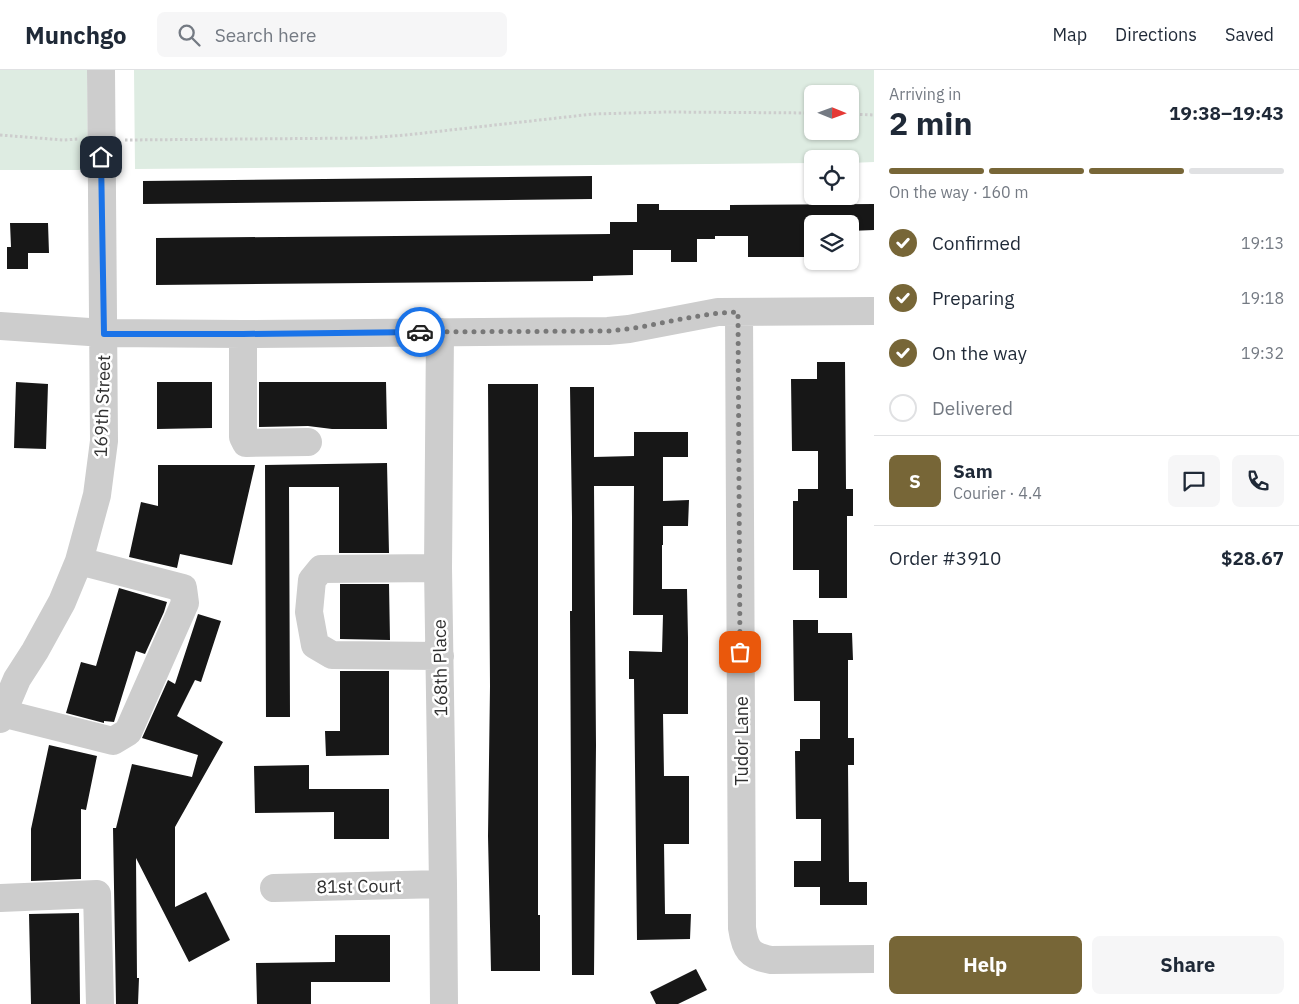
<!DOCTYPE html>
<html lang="en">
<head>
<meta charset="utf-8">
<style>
  body { margin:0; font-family:"IBM Plex Sans",sans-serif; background:#f6f6f7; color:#1f2937; height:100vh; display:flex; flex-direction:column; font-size:19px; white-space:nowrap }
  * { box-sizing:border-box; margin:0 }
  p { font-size:16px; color:#747a83 }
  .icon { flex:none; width:28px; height:28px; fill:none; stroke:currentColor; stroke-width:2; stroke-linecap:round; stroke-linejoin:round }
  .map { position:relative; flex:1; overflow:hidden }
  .panel { display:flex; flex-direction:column; background:#fff; width:425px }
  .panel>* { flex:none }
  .needle { width:32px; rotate:91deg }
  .fabs { position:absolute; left:804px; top:15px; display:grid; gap:10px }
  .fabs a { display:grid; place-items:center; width:55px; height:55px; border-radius:8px; background:#fff; box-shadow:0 1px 4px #0004; font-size:25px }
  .pin { position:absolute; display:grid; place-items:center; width:42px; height:42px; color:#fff; margin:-21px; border-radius:10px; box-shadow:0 2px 8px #0006 }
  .courier { position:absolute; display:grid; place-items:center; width:50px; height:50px; margin:-25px; border:4px solid #1a73e8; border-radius:50%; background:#fff; color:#222; box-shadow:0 1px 6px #0007 }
  .headline em { font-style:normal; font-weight:700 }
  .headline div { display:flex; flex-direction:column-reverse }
  .headline { display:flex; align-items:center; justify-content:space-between; height:85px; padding:0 15px }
  h1 { font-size:32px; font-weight:700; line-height:38px }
  .bar { display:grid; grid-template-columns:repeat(4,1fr); gap:8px 5px; align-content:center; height:60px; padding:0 15px }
  .bar i { height:6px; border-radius:4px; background:#e0e1e3 }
  .bar .selected { background:#776637 }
  .bar p { grid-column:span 4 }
  .line { display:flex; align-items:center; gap:12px; padding:0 15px; border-top:1px solid #e0e1e3 }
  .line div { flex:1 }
  .round { display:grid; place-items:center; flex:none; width:52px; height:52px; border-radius:8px; background:#f6f6f7 }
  ol { padding:0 15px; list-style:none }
  li { display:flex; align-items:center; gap:15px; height:55px }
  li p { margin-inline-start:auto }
  li .icon { padding:5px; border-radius:50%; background:#776637; color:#fff; stroke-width:4 }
  li:last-child { color:#747a83 }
  li i { width:28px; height:28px; border:2px solid #e0e1e3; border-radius:50% }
  .action { display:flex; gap:10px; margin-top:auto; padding:10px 15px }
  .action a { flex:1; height:58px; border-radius:8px; background:#776637; color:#fff; font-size:20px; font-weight:700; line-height:58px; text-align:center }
  .action a+a { background:#f6f6f7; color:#1f2937 }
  header { display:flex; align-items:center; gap:30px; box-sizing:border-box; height:70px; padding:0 25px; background:#fff; border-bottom:1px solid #e0e1e3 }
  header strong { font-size:24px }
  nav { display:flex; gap:28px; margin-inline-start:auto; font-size:18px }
  .search { width:350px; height:45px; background:#f6f6f7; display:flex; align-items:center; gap:12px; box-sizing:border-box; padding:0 18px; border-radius:8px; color:#747a83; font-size:19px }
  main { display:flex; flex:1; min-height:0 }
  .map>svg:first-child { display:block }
</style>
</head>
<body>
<header>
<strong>Munchgo</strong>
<div class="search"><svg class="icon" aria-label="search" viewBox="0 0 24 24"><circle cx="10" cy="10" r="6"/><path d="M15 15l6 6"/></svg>Search here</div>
<nav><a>Map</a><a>Directions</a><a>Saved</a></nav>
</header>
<main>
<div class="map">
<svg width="874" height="934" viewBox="0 0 874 934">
  <rect width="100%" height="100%" fill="#fff"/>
  <path fill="#deece2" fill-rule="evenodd" d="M0 0H87L88 100H0Z
    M134 0H874V92L850 93V89H812V93L135 99ZM812 24H850V61H812Z"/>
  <path fill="#171717" d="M592 106V129L143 134V111Z
    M637 134H659V140H730V135L874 134V160L850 161V154H812V187H748V166H715V169H697V192H671V180H633V205L593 206V211L156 215V168L610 164V152H637Z
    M10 153H48L49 183H28V199H7V177H11Z
    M817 292H845L846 419H853V446H847V528H819V500H793V431H798V419H818V381H792L791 309H817Z
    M16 312 48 314 46 379 14 378Z
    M157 312H212V358L157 359Z
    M259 312H386L387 359H332L308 356 259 357Z
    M488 314H538V845H540V901H491L488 766 490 616Z
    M570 317H594V387L634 386V362H688V387H663V431L689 430 688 456H663V475H662V519H687L688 568V644H663L664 706H689V774H664L665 844H691L690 869 637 870 634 609H629V581L662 582 663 545H633L634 416H594L596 675 594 905H572L570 541H572V447Z
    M387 393 389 483H339V417H289L290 647H266L265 395Z
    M158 395H255L232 495 180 484 177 498 129 487 141 432 158 436Z
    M340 514H389L390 570 340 569Z
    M119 518 167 532 164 542 145 584 136 581 114 652 104 651V653L66 643 81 592 96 596Z
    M198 544 221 551 201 612 195 610 177 646 223 672 175 757V837L206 822 230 870 189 892 136 788 137 908H139L138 934H116L113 758H116L132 694 192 707 198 685 142 668 168 610 175 614Z
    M793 550H818V563H852L853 590H848V668H854V695H848L849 812H867V835H820V817H794V791H821V749H796L795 681H800V669H820V631H794Z
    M340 601H389V685L326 686 325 661H340Z
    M49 675 97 686 86 740 81 739V809L31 811V759Z
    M309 695V719H389V769H334V742L255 743 254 696Z
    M79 843 80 934H31L29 844Z
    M335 865H390V912H311V934H257L256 893 335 892Z
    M696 899 707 920 678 934H656L650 922Z"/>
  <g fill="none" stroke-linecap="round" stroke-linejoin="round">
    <path stroke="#cdcdcd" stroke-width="3" stroke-dasharray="2.5 2.5" stroke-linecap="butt" d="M850 44 874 45
      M0 65 63 70 79 69
      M125 70 366 68 406 65 593 44 668 42 812 43"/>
    <path stroke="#cdcdcd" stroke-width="28" d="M739 242 742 858C745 879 749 886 771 890L874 889
      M0 256 104 263 243 264 608 261 629 259 718 242 874 241
      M440 262 438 498 443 814 444 934
      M243 264V367L246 373 308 372
      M438 498 321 499 312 510 309 542 315 575 332 585 440 586
      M2 643 113 671 128 662 185 533 183 518 79 491
      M0 649 17 609 35 581 62 532 79 491 97 425 104 371 101 0
      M274 818 443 814
      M0 828 97 824 100 934"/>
  </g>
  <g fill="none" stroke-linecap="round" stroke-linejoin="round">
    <path stroke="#787878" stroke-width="5" stroke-dasharray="0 9" d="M420 262 608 261C652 258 694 243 738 242L740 582"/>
    <path stroke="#1a73e8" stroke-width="6" d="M101 87 104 264H243L420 262"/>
  </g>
  <g text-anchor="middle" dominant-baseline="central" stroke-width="5" stroke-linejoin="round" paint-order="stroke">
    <g font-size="18" fill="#303030" stroke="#fff">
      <text transform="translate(102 336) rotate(-88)">169th Street</text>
      <text transform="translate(440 598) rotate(-91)">168th Place</text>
      <text transform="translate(741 671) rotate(-90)">Tudor Lane</text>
      <text transform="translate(359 816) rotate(-1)">81st Court</text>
    </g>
  </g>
</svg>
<div class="fabs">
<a><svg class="needle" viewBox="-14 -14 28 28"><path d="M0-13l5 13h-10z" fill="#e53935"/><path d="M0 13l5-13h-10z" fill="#747a83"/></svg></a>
<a><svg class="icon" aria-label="locate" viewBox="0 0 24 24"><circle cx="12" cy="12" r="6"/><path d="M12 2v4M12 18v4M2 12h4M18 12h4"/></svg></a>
<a><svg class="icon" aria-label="layers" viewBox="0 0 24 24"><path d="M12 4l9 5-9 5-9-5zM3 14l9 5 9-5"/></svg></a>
</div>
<div class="pin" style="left:740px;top:582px;background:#ea580c"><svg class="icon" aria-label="bag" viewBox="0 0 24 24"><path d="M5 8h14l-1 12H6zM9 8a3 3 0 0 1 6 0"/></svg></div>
<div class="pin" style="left:101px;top:87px;background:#1f2937"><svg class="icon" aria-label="home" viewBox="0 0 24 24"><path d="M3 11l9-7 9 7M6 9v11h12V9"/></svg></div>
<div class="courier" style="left:420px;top:262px"><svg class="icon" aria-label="car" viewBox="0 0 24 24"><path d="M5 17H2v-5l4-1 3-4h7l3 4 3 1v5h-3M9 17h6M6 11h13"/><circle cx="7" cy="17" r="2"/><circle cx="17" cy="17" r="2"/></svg></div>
</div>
<section class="panel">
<div class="headline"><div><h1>2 min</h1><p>Arriving in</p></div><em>19:38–19:43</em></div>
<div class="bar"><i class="selected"></i><i class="selected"></i><i class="selected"></i><i></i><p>On the way · 160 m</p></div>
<ol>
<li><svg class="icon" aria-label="check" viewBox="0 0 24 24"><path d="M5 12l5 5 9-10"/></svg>Confirmed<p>19:13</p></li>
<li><svg class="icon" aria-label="check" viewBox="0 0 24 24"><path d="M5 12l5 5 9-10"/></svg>Preparing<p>19:18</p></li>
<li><svg class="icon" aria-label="check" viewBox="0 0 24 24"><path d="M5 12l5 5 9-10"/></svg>On the way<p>19:32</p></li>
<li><i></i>Delivered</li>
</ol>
<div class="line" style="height:90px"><b class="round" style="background:#776637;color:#fff">S</b><div><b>Sam</b><p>Courier · 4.4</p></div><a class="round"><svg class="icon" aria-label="chat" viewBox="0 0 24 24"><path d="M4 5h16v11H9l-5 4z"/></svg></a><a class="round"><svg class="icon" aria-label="phone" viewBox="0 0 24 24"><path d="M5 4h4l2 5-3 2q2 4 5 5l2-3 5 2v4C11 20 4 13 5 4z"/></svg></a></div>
<div class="line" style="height:65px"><div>Order #3910</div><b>$28.67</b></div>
<div class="action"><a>Help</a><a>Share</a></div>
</section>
</main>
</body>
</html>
